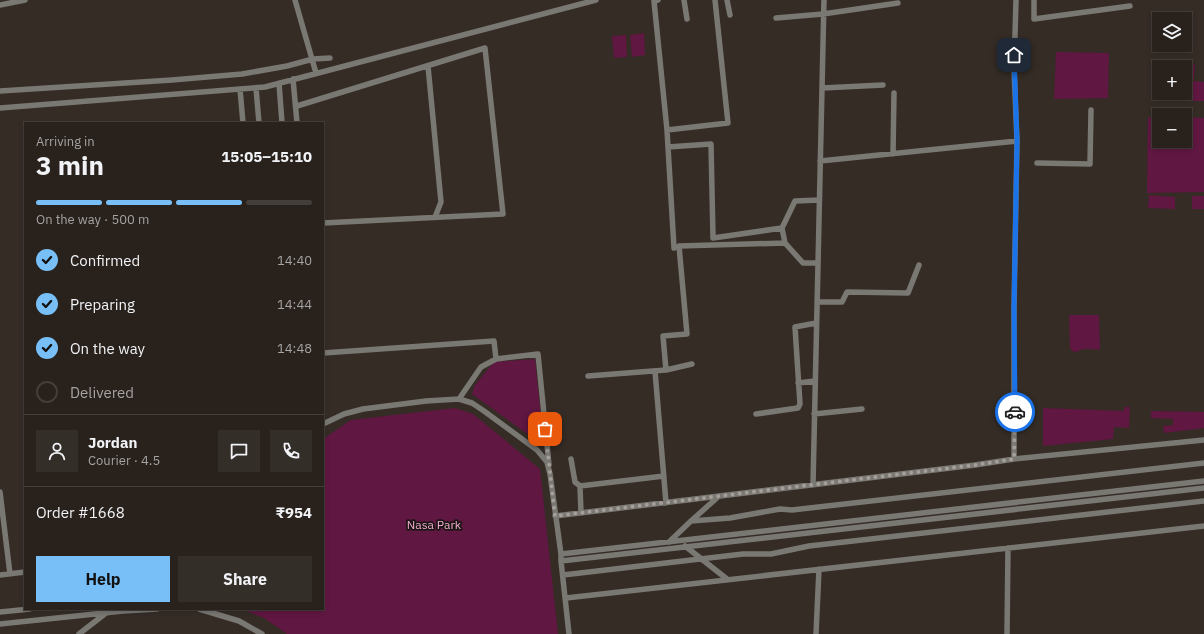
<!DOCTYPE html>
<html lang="en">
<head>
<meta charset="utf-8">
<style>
  body { margin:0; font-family:"IBM Plex Sans",sans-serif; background:#342e29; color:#f1f3f6; height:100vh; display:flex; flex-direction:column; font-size:15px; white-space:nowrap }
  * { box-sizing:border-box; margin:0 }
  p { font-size:13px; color:#a5a3a3 }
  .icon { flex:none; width:22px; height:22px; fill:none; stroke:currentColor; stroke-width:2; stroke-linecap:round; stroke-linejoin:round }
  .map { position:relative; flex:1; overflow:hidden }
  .details { position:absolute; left:24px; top:122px; width:300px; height:488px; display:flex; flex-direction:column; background:#28211c; border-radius:0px; box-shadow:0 2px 6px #0003,0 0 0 1px #443e3b }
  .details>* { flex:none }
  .tools { position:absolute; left:1152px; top:12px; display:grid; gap:8px }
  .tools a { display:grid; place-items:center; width:40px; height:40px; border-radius:0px; background:#28211c; box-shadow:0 2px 6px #0003,0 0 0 1px #443e3b; font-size:20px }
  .pin { position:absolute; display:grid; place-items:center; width:34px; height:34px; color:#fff; margin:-17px; border-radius:8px; box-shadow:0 2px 6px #0006 }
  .courier { position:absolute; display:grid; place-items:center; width:40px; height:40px; margin:-20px; border:3px solid #1a73e8; border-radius:50%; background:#fff; color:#222; box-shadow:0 1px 5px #0007 }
  .head em { font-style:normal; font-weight:700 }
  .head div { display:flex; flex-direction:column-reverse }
  .head { display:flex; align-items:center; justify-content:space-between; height:68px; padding:0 12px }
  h1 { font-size:26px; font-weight:700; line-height:30px }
  .bar { display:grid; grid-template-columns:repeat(4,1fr); gap:6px 4px; align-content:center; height:48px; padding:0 12px }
  .bar i { height:5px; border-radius:3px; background:#443e3b }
  .bar .selected { background:#78bff8 }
  .bar p { grid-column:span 4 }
  .line { display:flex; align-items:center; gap:10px; padding:0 12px; border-top:1px solid #443e3b }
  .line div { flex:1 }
  .round { display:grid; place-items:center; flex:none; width:42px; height:42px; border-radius:0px; background:#342e29 }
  ol { padding:0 12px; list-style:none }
  li { display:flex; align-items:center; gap:12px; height:44px }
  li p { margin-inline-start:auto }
  li .icon { padding:4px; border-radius:50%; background:#78bff8; color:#111; stroke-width:4 }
  li:last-child { color:#a5a3a3 }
  li i { width:22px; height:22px; border:2px solid #443e3b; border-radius:50% }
  .action { display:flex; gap:8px; margin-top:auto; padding:8px 12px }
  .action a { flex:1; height:46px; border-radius:0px; background:#78bff8; color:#111; font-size:16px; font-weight:700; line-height:46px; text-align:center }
  .action a+a { background:#342e29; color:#f1f3f6 }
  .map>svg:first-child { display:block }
</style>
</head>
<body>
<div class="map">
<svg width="1204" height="634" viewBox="0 0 1204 634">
  <rect width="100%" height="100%" fill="#352c26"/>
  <path fill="#601742" d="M644 33 645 55 632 57 630 35Z
    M626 35 627 57 614 58 612 36Z
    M1056 52 1109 53 1108 98 1054 99Z
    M1185 64H1195L1194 79H1185Z
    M1193 81 1204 82V101H1192Z
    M1148 117H1159V141H1185V117L1204 118V192L1147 193Z
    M1149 195 1175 197V209L1148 208Z
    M1192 196H1204V209H1192Z
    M1069 315H1099L1100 347 1099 350C1093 349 1082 347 1077 352L1072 351 1070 348Z
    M535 359 544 446 472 394 475 385 494 362Z
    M1124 407H1130L1129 428 1114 427 1113 439 1043 446V408L1124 411Z
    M455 408 473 414 540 469 558 634H287L264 618 241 609H323V439L351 420Z
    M1151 411 1204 412V428L1164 433 1163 426 1173 425V419L1151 418Z"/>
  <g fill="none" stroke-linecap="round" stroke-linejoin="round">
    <path stroke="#7a7873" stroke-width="5.5" d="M295 0 316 73
      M658 0 654 1 667 130 674 248
      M684 0 687 19
      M727 0 730 15
      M1034 0V19L1130 6
      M0 5 25 0
      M776 18 823 14 898 3
      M428 66 441 202 435 217
      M293 79 297 123
      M279 83 282 123
      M256 88 259 123
      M822 88 883 85
      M240 89 243 123
      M0 91 172 80 242 74 287 66 313 59 330 58
      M297 106 485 48 503 214 323 223
      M0 108 265 87 596 0
      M667 130 728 123 715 0
      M668 147 711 144 713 238 782 228
      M893 154 894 93
      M820 161 1017 141
      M1037 163 1090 164 1091 110
      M818 263H803L785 243 782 228 795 201 819 200
      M817 302H842L847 292 908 293 919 265
      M323 353 494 341 496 359
      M666 370 692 364
      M655 371 666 503
      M588 376 666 370 663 336 687 334 679 246 785 243
      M798 383 815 381
      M459 399 481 367 496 359 538 354 549 465
      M756 414 798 408 800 404 795 327 816 323
      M814 414 862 409
      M323 424 344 414 363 409 426 401 459 399 472 403 484 411 537 450 547 462 550 474 561 554V561L569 634
      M571 459 575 482 580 486 581 513
      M1014 459V308L1017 141 1014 69 1016 0
      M813 485 824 0
      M580 486 664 476
      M0 492 10 574
      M555 516 975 465 1014 459 1204 440
      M691 521 730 518 780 509 792 510 1204 463
      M669 542 691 521 719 496
      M685 546 727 579
      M561 554 1204 481
      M561 561 1204 488
      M0 575 25 572
      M563 575 743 554H771L809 546 1204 501
      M566 598 1204 526
      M199 609 239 621 262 634
      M0 612 30 609
      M0 624 123 611 157 609
      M79 634 106 613
      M816 634 819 569
      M1007 634 1008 548"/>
  </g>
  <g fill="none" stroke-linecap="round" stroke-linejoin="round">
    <path stroke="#a59e99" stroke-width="4" stroke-dasharray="0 7.2" d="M545 429 555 516 975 465 1014 459 1015 412"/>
    <path stroke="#1a73e8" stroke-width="5" d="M1014 55 1017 141 1014 308 1015 412"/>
  </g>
  <g text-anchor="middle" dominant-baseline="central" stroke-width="3.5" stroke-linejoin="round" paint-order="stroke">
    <g font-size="12" fill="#f3add0" stroke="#191512">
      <text x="434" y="524">Nasa Park</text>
    </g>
  </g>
</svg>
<div class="tools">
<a><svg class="icon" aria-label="layers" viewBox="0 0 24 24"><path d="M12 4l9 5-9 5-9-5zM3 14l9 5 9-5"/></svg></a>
<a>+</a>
<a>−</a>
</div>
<div class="pin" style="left:545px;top:429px;background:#ea580c"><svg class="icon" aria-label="bag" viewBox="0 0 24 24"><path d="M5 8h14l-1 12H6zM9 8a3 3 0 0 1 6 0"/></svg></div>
<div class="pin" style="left:1014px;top:55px;background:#1f2937"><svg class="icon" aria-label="home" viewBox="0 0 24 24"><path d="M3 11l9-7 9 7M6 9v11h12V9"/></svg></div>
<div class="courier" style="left:1015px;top:412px"><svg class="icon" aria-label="car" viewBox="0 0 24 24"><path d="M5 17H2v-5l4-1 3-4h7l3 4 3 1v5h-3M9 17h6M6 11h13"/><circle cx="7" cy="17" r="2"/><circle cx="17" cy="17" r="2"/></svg></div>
<section class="details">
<div class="head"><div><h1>3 min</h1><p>Arriving in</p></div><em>15:05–15:10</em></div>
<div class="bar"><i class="selected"></i><i class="selected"></i><i class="selected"></i><i></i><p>On the way · 500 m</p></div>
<ol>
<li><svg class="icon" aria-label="check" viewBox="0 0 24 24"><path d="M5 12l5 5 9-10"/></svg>Confirmed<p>14:40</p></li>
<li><svg class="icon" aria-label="check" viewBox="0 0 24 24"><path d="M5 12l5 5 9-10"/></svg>Preparing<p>14:44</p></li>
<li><svg class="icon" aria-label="check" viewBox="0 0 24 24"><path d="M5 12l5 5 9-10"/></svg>On the way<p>14:48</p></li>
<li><i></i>Delivered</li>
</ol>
<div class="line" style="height:72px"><a class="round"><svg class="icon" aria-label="person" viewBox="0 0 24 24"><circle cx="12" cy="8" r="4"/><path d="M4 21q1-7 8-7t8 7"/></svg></a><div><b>Jordan</b><p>Courier · 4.5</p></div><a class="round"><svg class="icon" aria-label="chat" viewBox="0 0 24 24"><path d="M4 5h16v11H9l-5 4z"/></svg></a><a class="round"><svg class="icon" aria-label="phone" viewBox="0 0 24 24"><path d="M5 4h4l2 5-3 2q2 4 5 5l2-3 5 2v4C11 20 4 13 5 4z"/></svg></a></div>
<div class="line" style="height:52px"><div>Order #1668</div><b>₹954</b></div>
<div class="action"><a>Help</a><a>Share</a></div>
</section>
</div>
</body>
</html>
